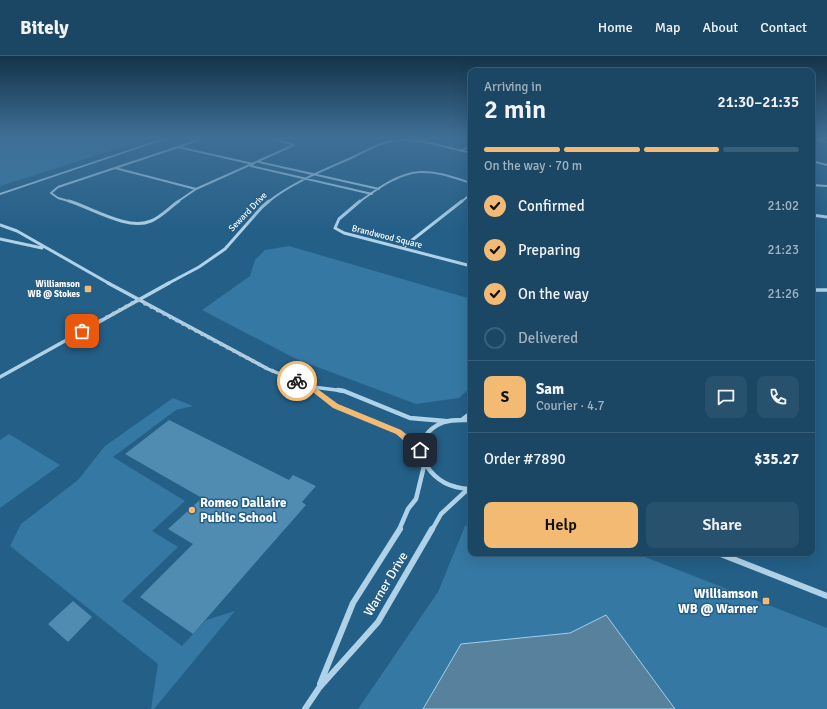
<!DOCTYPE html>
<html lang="en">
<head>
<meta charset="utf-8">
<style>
  body { margin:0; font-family:Signika,sans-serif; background:#28516e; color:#f1f3f6; height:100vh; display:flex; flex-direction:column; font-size:15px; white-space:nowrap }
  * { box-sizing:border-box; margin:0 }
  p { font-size:13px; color:#a0b2bf }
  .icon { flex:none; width:22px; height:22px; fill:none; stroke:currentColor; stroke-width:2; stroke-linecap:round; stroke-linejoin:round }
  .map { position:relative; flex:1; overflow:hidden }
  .side { position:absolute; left:468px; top:12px; width:347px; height:488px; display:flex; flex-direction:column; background:#1b4765; border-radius:8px; box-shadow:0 4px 16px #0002,0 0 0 1px #395f79 }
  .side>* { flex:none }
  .pin { position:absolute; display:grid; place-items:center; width:34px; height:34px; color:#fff; margin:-17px; border-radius:8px; box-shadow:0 2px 6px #0006 }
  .courier { position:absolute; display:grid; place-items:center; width:40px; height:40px; margin:-20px; border:3px solid #f3ba73; border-radius:50%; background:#fff; color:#222; box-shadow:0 1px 5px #0007 }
  .overview em { font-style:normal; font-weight:600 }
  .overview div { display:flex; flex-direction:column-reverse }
  .overview { display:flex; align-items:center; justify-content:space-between; height:68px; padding:0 16px }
  h1 { font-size:26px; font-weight:600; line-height:30px }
  .bar { display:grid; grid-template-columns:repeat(4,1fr); gap:6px 4px; align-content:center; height:48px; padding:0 16px }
  .bar i { height:5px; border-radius:3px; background:#395f79 }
  .bar .current { background:#f3ba73 }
  .bar p { grid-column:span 4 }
  .line { display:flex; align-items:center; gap:10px; padding:0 16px; border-top:1px solid #395f79 }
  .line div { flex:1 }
  .round { display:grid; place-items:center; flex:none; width:42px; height:42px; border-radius:8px; background:#28516e }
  ol { padding:0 16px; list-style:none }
  li { display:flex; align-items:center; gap:12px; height:44px }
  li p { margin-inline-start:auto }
  li .icon { padding:4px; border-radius:50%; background:#f3ba73; color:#111; stroke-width:4 }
  li:last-child { color:#a0b2bf }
  li i { width:22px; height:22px; border:2px solid #395f79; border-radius:50% }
  .button { display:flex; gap:8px; margin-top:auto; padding:8px 16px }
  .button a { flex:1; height:46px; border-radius:8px; background:#f3ba73; color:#111; font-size:16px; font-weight:600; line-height:46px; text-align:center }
  .button a+a { background:#28516e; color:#f1f3f6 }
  header { display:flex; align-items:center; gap:24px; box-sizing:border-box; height:56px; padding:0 20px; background:#1b4765; border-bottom:1px solid #395f79 }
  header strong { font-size:19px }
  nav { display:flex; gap:22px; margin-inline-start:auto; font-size:14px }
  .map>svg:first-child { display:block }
</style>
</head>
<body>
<header>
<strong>Bitely</strong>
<nav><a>Home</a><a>Map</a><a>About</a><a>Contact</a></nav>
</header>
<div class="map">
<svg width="827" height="653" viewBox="0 0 827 653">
  <rect width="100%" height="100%" fill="#245f87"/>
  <path fill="#3578a3" d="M0 82H151L0 130Z
    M289 190 471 243V331L459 342 416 348 296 303 202 254 250 220 255 204 265 194Z
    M173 342 193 350 176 354 113 401 185 445 152 475 178 491 122 545 182 590 206 564 235 555 154 653H151L158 608 10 490 21 468 78 424 105 390Z
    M9 378 60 409 0 452V384Z
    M471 468V497H635L827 572V653H358L438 536 465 470Z"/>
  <path fill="#57819c" stroke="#a3cfea" d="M606 559 675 653H423L461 588 570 577Z"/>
  <path fill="#508bb1" d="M169 364 289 424 293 419 316 430 302 446 306 449 193 578 140 541 193 488 168 473 202 442 125 398Z
    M73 545 92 561 68 586 48 568Z"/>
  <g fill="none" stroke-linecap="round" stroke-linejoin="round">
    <path stroke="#afd2e9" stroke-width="2" d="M203 82 178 91 253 108
      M461 95 471 89
      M812 105 827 109
      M259 106 379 133
      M251 110 372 138
      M115 112 178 91
      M812 129 827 130
      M196 133 294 89 270 82
      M72 146 58 142 51 137 58 131 115 112 196 133
      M177 146 196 133
      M268 146C291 127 324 114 351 102 366 95 382 85 399 84 421 83 449 92 471 97
      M359 146C376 134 398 117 420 116 437 115 455 122 471 127
      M461 146 471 138"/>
    <path stroke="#afd2e9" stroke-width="3" d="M69 145C92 152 128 175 151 165 161 161 170 151 179 145
      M360 145 339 163 335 172 344 177 471 210
      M812 159 827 161
      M0 169 17 175 110 228
      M0 183 42 192
      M402 192 462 145
      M167 228 199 211 225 193 262 151 269 145"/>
    <path stroke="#afd2e9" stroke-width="3.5" d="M108 227 268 313 311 331 316 335
      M812 234H827
      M0 321 169 227
      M313 331 344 335"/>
    <path stroke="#afd2e9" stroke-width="4.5" d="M315 334 336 350 399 376 420 394
      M338 334 344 335 410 362 445 365
      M463 363 471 357
      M471 364C462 364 453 363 444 366 405 381 423 423 456 431 461 432 466 434 471 432
      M399 474 408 453 416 443 424 410
      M432 474 441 458 468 433"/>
    <path stroke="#afd2e9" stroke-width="6" d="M718 497 827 540
      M320 628 353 547 400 473
      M305 653 319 632 378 566 432 473"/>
    <path fill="#afd2e9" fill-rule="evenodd" d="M164 82H169L0 139V137Z"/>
    <defs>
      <path id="rail" d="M812 83 827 85"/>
    </defs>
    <use href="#rail" stroke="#fff" stroke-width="2.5"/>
    <use href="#rail" stroke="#245f87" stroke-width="1.5" stroke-dasharray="5" stroke-linecap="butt"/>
  </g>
  <linearGradient id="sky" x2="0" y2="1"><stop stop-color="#14344a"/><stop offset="0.47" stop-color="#3f6f96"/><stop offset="1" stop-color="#3f6f96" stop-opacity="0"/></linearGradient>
  <rect width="827" height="174" fill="url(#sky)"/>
  <path fill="#f3ba73" d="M297 323 313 330 338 348 401 374 423 392V396H417L396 378 333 352 309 333 294 327V324Z"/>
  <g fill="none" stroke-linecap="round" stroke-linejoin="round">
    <path stroke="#b2c7d5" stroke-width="4" stroke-dasharray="0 7.2" d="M82 275 138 244 268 313 297 325"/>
  </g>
  <g fill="#f3ba73" stroke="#245f87" stroke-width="1.5">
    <rect x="84" y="229" width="8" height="8" rx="2"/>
    <circle cx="192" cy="454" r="4"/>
    <rect x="762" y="541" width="8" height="8" rx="2"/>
  </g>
  <g text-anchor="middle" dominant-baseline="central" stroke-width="3" stroke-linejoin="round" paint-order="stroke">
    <g font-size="9" fill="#fff" stroke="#245f87">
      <text transform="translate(248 156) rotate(-46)">Seward Drive</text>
      <text transform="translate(387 181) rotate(14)">Brandwood Square</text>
    </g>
    <g font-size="9" font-weight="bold" fill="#fff" stroke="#245f87" text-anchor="end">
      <text x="80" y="228">Williamson<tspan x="80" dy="10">WB @ Stokes</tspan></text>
    </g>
    <g font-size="13" font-weight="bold" fill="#fff" stroke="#245f87" text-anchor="start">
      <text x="200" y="447">Romeo Dallaire<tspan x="200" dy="15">Public School</tspan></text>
      <text x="758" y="538" text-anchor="end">Williamson<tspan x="758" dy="15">WB @ Warner</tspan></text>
    </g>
    <g font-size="13" fill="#fff" stroke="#245f87">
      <text transform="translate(386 528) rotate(-59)">Warner Drive</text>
    </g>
  </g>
</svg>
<div class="pin" style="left:82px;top:275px;background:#ea580c"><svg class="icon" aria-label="bag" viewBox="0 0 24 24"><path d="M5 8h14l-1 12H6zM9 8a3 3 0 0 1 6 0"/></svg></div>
<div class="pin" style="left:420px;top:394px;background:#1f2937"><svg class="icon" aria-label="home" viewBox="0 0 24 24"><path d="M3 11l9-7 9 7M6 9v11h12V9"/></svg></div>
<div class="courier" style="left:297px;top:325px"><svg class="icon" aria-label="bike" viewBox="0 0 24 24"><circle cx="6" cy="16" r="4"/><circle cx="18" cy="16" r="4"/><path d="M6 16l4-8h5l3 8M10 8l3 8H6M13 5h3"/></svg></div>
<section class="side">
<div class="overview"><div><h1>2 min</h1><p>Arriving in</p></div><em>21:30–21:35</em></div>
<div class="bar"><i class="current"></i><i class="current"></i><i class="current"></i><i></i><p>On the way · 70 m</p></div>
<ol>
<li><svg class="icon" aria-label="check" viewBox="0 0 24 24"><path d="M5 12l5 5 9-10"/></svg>Confirmed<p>21:02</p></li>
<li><svg class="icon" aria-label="check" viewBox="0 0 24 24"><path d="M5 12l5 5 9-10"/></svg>Preparing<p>21:23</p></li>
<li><svg class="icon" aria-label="check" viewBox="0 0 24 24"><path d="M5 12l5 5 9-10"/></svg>On the way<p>21:26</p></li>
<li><i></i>Delivered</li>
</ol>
<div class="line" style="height:72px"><b class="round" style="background:#f3ba73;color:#111">S</b><div><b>Sam</b><p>Courier · 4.7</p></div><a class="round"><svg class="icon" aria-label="chat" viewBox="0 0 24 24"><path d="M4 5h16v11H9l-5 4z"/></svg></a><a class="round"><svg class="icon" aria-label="phone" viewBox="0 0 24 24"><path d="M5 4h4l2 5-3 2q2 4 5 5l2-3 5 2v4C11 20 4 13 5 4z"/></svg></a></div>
<div class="line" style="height:52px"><div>Order #7890</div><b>$35.27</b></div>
<div class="button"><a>Help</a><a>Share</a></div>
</section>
</div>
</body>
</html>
